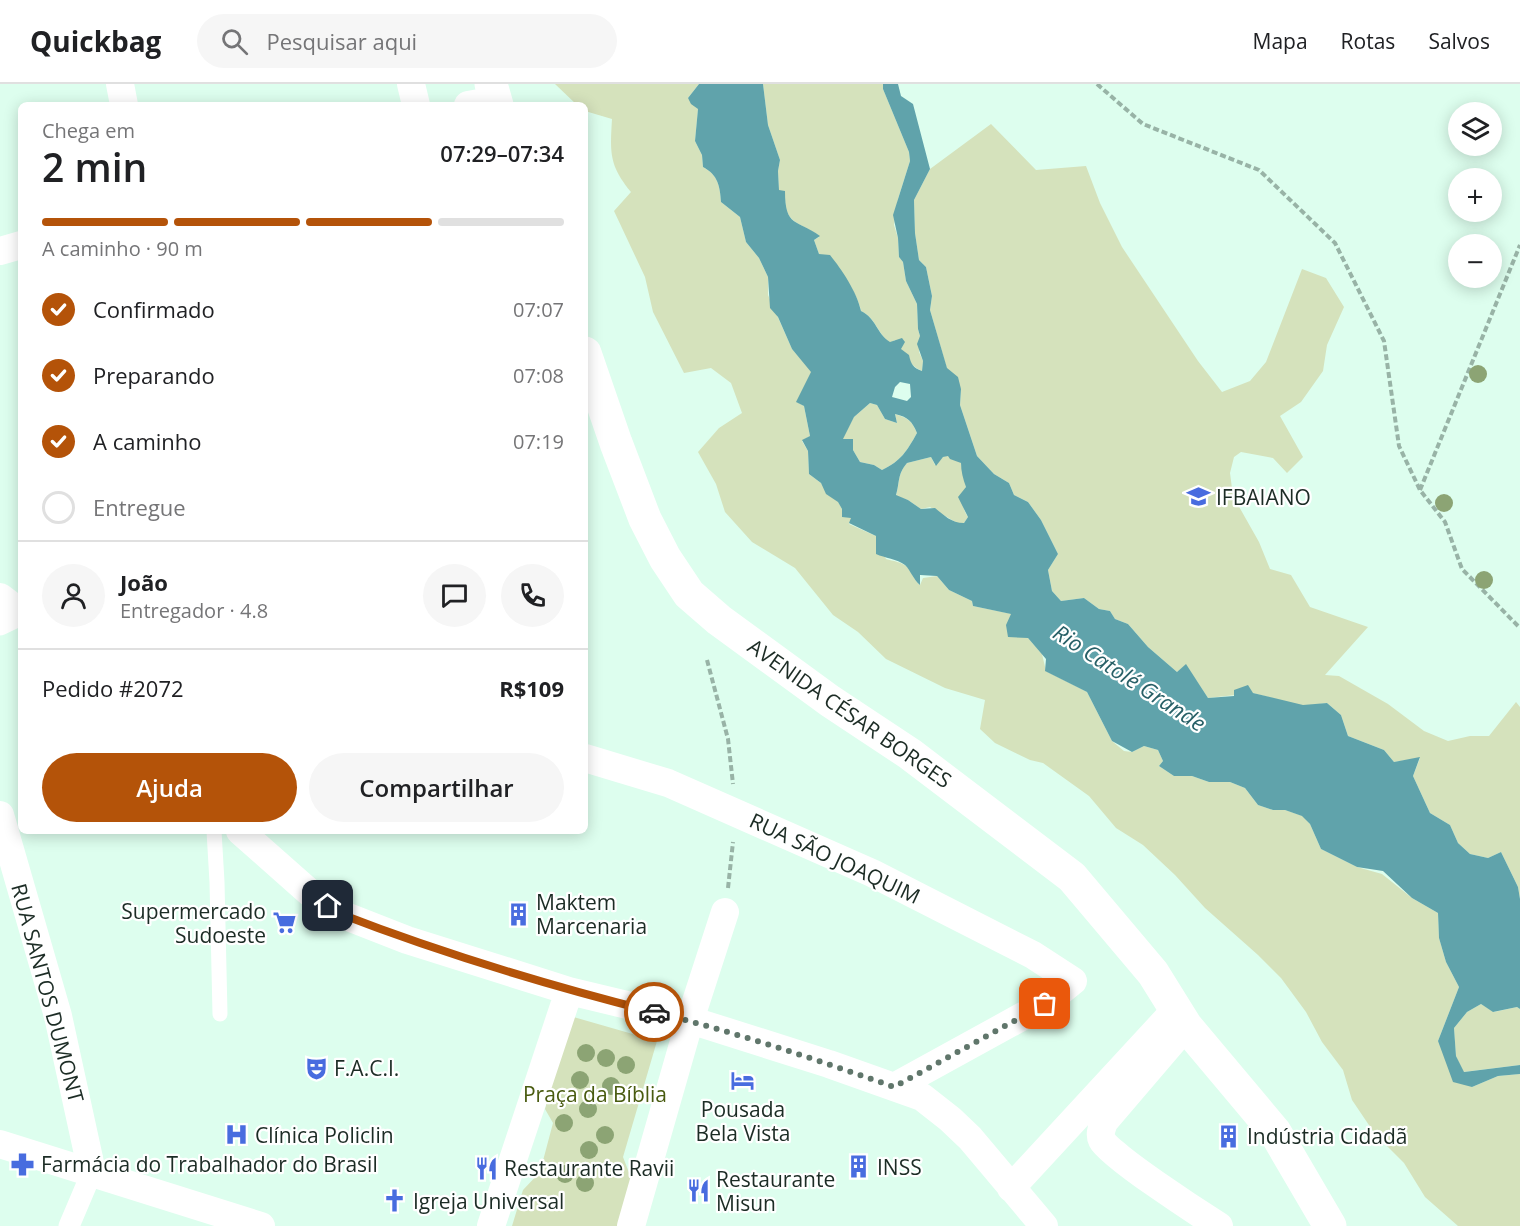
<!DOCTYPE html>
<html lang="pt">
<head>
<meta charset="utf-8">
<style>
  body { margin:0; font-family:"Open Sans",sans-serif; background:#f6f6f6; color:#202124; height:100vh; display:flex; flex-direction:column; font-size:22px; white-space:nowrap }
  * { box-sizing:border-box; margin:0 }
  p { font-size:20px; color:#757577 }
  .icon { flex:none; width:33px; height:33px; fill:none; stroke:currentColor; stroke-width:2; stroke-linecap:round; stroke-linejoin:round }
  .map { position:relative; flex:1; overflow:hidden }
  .side { position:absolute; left:18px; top:18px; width:570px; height:732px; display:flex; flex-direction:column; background:#fff; border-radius:9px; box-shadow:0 3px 15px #0003 }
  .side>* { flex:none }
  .controls { position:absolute; left:1448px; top:18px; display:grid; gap:12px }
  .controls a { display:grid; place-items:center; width:54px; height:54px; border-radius:50%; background:#fff; box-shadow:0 3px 15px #0003; font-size:30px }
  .pin { position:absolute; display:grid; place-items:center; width:51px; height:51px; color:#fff; margin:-26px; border-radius:12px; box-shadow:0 3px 9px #0006 }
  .courier { position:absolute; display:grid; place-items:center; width:60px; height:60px; margin:-30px; border:4px solid #b45309; border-radius:50%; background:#fff; color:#222; box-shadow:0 2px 8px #0007 }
  .summary em { font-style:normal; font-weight:600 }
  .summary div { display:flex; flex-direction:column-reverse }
  .summary { display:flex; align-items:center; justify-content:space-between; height:102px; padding:0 24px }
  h1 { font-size:39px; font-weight:600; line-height:45px }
  .bar { display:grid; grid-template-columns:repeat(4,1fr); gap:9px 6px; align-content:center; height:72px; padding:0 24px }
  .bar i { height:8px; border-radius:4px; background:#e0e0e0 }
  .bar .selected { background:#b45309 }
  .bar p { grid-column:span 4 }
  .line { display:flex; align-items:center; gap:15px; padding:0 24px; border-top:2px solid #e0e0e0 }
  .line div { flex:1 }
  .round { display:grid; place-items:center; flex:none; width:63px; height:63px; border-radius:32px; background:#f6f6f6 }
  ol { padding:0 24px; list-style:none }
  li { display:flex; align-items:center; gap:18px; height:66px }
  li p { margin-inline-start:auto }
  li .icon { padding:6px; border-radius:50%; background:#b45309; color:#fff; stroke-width:4 }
  li:last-child { color:#757577 }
  li i { width:33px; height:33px; border:3px solid #e0e0e0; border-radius:50% }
  .action { display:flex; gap:12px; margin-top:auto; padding:12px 24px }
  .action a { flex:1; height:69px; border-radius:36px; background:#b45309; color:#fff; font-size:24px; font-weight:600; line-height:69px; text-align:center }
  .action a+a { background:#f6f6f6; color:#202124 }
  header { display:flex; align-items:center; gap:36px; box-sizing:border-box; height:84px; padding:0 30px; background:#fff; border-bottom:2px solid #e0e0e0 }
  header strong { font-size:28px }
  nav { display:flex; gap:33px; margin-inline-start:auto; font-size:21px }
  .search { width:420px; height:54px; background:#f6f6f6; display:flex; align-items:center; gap:15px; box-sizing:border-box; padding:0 21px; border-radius:33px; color:#757577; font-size:22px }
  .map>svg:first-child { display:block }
</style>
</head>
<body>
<header>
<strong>Quickbag</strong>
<div class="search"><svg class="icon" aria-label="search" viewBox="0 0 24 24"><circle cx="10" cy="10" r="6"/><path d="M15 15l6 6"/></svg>Pesquisar aqui</div>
<nav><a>Mapa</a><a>Rotas</a><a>Salvos</a></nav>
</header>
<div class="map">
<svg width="1520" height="1142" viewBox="0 0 1520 1142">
  <rect width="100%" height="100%" fill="#ddfeee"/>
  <path fill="#d5e2bc" d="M555 0H699L688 14 698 25 695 57 702 71 703 83C718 91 720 102 721 118L740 133 746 158 759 174 768 193V211L792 265 812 288 797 318 804 322 810 352 802 357 808 367 809 390 821 399 827 410 838 417 842 425 852 434 849 440 876 452 886 475C893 477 902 478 907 483 913 489 913 495 920 501L923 494 937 492 949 506 972 517 973 522 1012 530 1028 554 1042 570 1046 587 1087 608 1112 657 1124 667 1132 668 1144 662 1158 666 1163 677 1159 682 1174 692H1192L1209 698H1230L1245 704 1258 721 1273 726H1285L1303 732 1310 740 1321 765 1357 783 1382 790 1412 814 1438 829 1439 854 1446 878 1459 903 1438 957 1472 1003 1498 992 1520 990V1142H1458L1425 1113 1404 1079 1375 1050 1352 1016 1343 986 1322 958 1306 928 1281 894 1258 871 1205 824 1175 791 1143 761 1116 744 1089 712 1043 679 1030 676 995 659 980 645 985 616 945 604 886 575 858 548 833 531 795 484 752 458 725 428 716 400 698 368 719 344 742 329 731 299 711 284 684 289 653 228 645 193 614 127 631 108C609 81 610 69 612 35L585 27V21H577Z
    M763 0H883V5L909 68 910 77 898 115 894 141 898 154 899 173 903 178 906 197 917 220 918 245 920 252 919 268 923 277 922 287C909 282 902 267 895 256L890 259C877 249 876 234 861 227 858 209 836 177 819 170L814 156 819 153 817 150C812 148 809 145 804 143 786 134 785 127 785 108L779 107 778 87 780 76 768 41Z
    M991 40 1036 86 1086 82 1100 119 1122 163 1198 277 1222 308 1250 297 1266 278 1302 185 1326 194 1344 223 1327 261 1323 287 1301 318 1280 332 1303 373 1287 389 1273 374 1241 368 1234 373 1230 389 1233 412 1259 458 1270 485 1291 491 1310 523 1368 543 1325 591 1339 592 1388 620 1424 647 1448 657 1470 652H1489L1516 618 1520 623V815L1518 803 1501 768 1488 774 1470 770 1458 759 1450 741 1430 729 1413 692 1420 674 1394 678 1384 666 1348 652 1341 631 1327 619 1303 622 1253 609 1208 614 1186 581 1177 588 1148 563 1128 540 1115 535 1110 527 1099 525 1084 514 1061 517 1052 507 1048 486 1058 470 1041 436 1028 418 1014 411 1009 399 994 390 977 372 960 321 961 305 947 285 930 226 932 212 926 183 919 176 915 149 914 116 930 85Z
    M870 319 877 321 885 335 897 339 895 330C908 334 912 337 917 349 907 367 901 377 882 386L874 381 860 378 853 366 842 355 854 333Z
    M948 371 961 379 966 403C960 411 962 425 968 433L964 439H957L930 423 921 425 908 416 896 412C900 398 897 391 907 379L931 373 935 381 943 373Z
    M1481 920 1494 928 1517 923 1520 925V981L1463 988 1456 972 1454 944 1467 928Z
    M570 932 657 957 623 1073 633 1099 621 1142H512L523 1106 540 1088 553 1039 545 1025Z"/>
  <path fill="#60a3ab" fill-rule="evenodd" d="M699 0H763L768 41 780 76 778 87 779 106 785 107C785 144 797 135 820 152L814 156 819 170 830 171C842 186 857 208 861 227 877 235 876 249 890 258L902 254 905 258 901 265 909 271C911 280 913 284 922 287L923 277 917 260 920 252 918 245 917 220 906 197 903 178 899 173 898 154 893 131 910 77 909 68 883 5V0H898L901 12 913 20 930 85 914 116 915 149 919 176 926 183 932 212 930 226 947 284 958 293 961 305 960 321 977 372 994 390 1009 399 1014 411 1028 418 1041 436 1058 470 1048 486 1052 507 1061 517 1084 514 1099 525 1110 527 1115 535 1128 540 1148 563 1177 588 1186 580 1208 614 1234 612V606L1248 601 1253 609 1303 621 1327 619 1341 631 1348 652 1384 666 1394 678 1420 673 1413 692 1430 729 1450 741 1458 759 1470 770 1488 774 1501 768 1518 803 1520 815V925L1517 923 1493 928 1481 920 1467 928 1454 944 1456 972 1464 988 1520 981V990L1498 992 1472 1003 1453 998 1438 957 1459 903 1446 878 1439 854 1438 829 1412 814 1383 787 1357 783 1321 765 1310 740 1302 732 1285 726H1273L1258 721 1245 704 1230 698H1209L1192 692H1174L1159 682 1163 677 1158 666 1144 662 1132 668 1112 657 1087 608 1045 587 1046 575 1028 554 1008 553 1006 541 1011 530 973 522 972 517 949 506 937 492 920 491V501C913 495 911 487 905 481 897 475 885 474 876 470V452L849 439 851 434 842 433V425L838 418 826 410 821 399 809 390 808 367 802 356 810 352 804 322 796 318 811 288 792 265 778 233 770 224 768 193 759 174 746 158 740 133 721 118C720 102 718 91 703 83L702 71 695 57 698 25 691 20 688 14ZM900 298 910 300 911 313 907 317 892 313 895 303ZM870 319 877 321 885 335 897 339 895 330C908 333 912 337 917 349 907 367 901 377 882 386L874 381 860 378 853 366V355H843L854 333ZM948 372 950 375 961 379C961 387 963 395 966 403L958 413 968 433 964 439C951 439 944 431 935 424L921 425 908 416 896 411C900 398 897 391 907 379L931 373 936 382 943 373Z"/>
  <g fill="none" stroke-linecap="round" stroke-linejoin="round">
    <path stroke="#98b3a6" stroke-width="4" stroke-dasharray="6 3" stroke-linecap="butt" d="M1097 0 1143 40 1259 86 1335 159 1384 257 1399 362 1420 406 1445 438 1462 485 1520 544
      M1420 406 1520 161
      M707 576 728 655 733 700
      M728 804 733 758"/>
    <path stroke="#fff" stroke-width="15" d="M214 747 217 798 220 930"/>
    <path stroke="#fff" stroke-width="21" d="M0 541 21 531
      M69 1142 92 1088"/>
    <path stroke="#fff" stroke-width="28" d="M120 0 124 21
      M411 0 416 21
      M468 21 496 16
      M0 167 21 161
      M0 513 21 529
      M585 674 668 699 872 789 1033 871 1073 897 1045 920 894 1003
      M0 731 58 932 92 1088
      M240 747 318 816 338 829 407 856 569 907 690 936 631 1142
      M725 828 690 936 829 980 922 1013 950 1035 970 1054 1044 1142
      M1186 942 1104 1038C1102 1044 1099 1050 1102 1056 1109 1071 1200 1130 1219 1142
      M0 1060 261 1142
      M1011 1104 1168 934
      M491 1142 569 907"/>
    <path stroke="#fff" stroke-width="33" d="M491 0 497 21
      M585 269 616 359 645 435 665 474 689 510 719 536 830 617 910 670 1072 793 1153 889 1186 942 1275 1048 1330 1142"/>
  </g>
  <g fill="#8ca474">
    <circle cx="1478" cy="290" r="9"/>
    <circle cx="1444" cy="419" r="9"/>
    <circle cx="1484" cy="496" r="9"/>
    <circle cx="586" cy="969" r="9"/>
    <circle cx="606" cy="974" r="9"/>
    <circle cx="626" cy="981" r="9"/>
    <circle cx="580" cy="996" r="9"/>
    <circle cx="611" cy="1002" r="9"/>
    <circle cx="588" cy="1025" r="9"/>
    <circle cx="564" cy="1039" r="9"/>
    <circle cx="605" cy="1051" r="9"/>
    <circle cx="589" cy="1066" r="9"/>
    <circle cx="565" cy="1090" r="9"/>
    <circle cx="585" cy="1099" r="9"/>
  </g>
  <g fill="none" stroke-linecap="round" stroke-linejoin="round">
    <path stroke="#60766b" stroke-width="6" stroke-dasharray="0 10.8" d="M654 928C735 948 815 975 894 1003L1045 920"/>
    <path stroke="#b45309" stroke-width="8" d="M328 822 338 829C441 869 547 901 654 928"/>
  </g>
  <defs>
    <symbol id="school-bare" viewBox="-9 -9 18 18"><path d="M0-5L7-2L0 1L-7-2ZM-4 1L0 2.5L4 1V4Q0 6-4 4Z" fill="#486cdf" stroke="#fff" stroke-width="2.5" paint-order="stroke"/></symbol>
    <symbol id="building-bare" viewBox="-9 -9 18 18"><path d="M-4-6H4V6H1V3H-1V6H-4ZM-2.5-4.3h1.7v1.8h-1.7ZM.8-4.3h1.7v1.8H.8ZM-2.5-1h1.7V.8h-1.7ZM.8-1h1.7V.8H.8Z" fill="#486cdf" stroke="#fff" stroke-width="2.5" paint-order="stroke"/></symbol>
    <symbol id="supermarket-bare" viewBox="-9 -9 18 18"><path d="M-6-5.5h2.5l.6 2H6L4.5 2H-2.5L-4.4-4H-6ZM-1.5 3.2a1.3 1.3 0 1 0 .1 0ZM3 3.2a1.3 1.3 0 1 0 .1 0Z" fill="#486cdf" stroke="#fff" stroke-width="2.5" paint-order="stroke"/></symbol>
    <symbol id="theatre-bare" viewBox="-9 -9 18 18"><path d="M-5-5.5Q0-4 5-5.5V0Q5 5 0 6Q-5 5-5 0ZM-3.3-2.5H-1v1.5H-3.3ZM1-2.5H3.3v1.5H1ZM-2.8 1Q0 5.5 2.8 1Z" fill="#486cdf" stroke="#fff" stroke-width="2.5" paint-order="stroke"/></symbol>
    <symbol id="hotel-bare" viewBox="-9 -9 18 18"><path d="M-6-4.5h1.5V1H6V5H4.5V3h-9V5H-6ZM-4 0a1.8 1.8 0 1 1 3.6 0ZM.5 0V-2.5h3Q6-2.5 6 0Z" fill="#486cdf" stroke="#fff" stroke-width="2.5" paint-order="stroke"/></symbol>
    <symbol id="hospital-bare" viewBox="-9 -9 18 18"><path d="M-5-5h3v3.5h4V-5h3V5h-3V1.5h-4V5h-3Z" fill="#486cdf" stroke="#fff" stroke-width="2.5" paint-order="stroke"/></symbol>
    <symbol id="pharmacy-bare" viewBox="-9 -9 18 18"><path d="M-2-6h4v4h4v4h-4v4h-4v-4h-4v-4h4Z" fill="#486cdf" stroke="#fff" stroke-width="2.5" paint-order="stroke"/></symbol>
    <symbol id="restaurant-bare" viewBox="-9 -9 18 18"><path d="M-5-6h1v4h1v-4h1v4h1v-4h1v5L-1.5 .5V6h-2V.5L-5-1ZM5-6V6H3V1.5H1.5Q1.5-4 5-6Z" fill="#486cdf" stroke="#fff" stroke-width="2.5" paint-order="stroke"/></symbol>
    <symbol id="church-bare" viewBox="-9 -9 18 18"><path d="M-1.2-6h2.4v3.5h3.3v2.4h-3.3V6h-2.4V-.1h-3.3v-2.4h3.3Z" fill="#486cdf" stroke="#fff" stroke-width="2.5" paint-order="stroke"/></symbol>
  </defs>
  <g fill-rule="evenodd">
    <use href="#school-bare" x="1182" y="396" width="33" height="33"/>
    <use href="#building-bare" x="502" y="814" width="33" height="33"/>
    <use href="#supermarket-bare" x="268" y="822" width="33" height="33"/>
    <use href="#theatre-bare" x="300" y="968" width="33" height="33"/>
    <use href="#hotel-bare" x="726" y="980" width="33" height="33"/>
    <use href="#hospital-bare" x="220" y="1034" width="33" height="33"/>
    <use href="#building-bare" x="1212" y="1036" width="33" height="33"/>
    <use href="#pharmacy-bare" x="6" y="1064" width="33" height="33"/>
    <use href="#building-bare" x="842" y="1066" width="33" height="33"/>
    <use href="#restaurant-bare" x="470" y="1068" width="33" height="33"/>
    <use href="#restaurant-bare" x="682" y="1090" width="33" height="33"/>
    <use href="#church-bare" x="378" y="1100" width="33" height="33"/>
  </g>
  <g text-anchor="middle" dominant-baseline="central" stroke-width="4.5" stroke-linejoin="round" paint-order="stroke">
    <g font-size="21" fill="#1c2c25" stroke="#fff" text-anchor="start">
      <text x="1216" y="413">IFBAIANO</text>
      <text x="536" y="818">Maktem<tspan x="536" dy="24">Marcenaria</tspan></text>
      <text x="266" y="827" text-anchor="end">Supermercado<tspan x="266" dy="24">Sudoeste</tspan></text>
      <text x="334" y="984">F.A.C.I.</text>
      <text x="743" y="1025" text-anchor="middle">Pousada<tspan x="743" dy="24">Bela Vista</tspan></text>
      <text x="255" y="1051">Clínica Policlin</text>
      <text x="1247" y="1052">Indústria Cidadã</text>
      <text x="41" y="1080">Farmácia do Trabalhador do Brasil</text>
      <text x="877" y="1083">INSS</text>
      <text x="504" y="1084">Restaurante Ravii</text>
      <text x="716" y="1095">Restaurante<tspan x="716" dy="24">Misun</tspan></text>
      <text x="413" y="1117">Igreja Universal</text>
    </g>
    <g font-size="21" fill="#1c2c25" stroke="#fff">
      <text transform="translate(850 629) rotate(35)">AVENIDA CÉSAR BORGES</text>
      <text transform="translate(835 774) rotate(25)">RUA SÃO JOAQUIM</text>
      <text transform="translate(48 909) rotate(75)">RUA SANTOS DUMONT</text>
    </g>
    <g font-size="21" fill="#495b10" stroke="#fff">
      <text x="595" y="1010">Praça da Bíblia</text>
    </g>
    <g font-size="22" font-style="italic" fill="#286067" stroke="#fff">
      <text transform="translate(1130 593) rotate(33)">Rio Catolé Grande</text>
    </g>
  </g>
</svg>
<div class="controls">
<a><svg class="icon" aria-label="layers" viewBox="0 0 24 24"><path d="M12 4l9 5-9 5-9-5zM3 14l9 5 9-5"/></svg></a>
<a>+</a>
<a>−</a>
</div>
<div class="pin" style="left:1045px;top:920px;background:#ea580c"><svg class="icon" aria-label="bag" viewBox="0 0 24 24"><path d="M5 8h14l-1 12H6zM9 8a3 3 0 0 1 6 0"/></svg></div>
<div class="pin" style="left:328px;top:822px;background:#1f2937"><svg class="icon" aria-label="home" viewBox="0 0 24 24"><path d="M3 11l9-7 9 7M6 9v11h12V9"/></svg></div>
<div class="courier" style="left:654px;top:928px"><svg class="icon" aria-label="car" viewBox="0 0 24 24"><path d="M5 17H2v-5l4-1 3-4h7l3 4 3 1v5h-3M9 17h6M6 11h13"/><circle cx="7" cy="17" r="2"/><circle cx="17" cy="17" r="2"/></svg></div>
<section class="side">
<div class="summary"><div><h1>2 min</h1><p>Chega em</p></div><em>07:29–07:34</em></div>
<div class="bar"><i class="selected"></i><i class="selected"></i><i class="selected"></i><i></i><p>A caminho · 90 m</p></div>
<ol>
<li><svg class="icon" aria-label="check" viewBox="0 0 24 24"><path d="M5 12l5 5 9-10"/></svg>Confirmado<p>07:07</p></li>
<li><svg class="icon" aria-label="check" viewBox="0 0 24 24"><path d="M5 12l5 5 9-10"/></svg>Preparando<p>07:08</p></li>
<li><svg class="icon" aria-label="check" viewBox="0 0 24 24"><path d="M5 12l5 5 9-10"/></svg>A caminho<p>07:19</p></li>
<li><i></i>Entregue</li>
</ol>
<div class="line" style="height:108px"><a class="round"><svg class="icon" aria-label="person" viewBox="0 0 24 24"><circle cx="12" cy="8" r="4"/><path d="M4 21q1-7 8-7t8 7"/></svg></a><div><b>João</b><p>Entregador · 4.8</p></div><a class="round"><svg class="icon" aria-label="chat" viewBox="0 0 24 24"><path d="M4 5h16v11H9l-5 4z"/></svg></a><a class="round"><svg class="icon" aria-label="phone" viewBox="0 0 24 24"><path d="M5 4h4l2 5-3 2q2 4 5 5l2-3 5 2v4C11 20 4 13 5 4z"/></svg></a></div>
<div class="line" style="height:78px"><div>Pedido #2072</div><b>R$109</b></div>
<div class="action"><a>Ajuda</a><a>Compartilhar</a></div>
</section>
</div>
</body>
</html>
